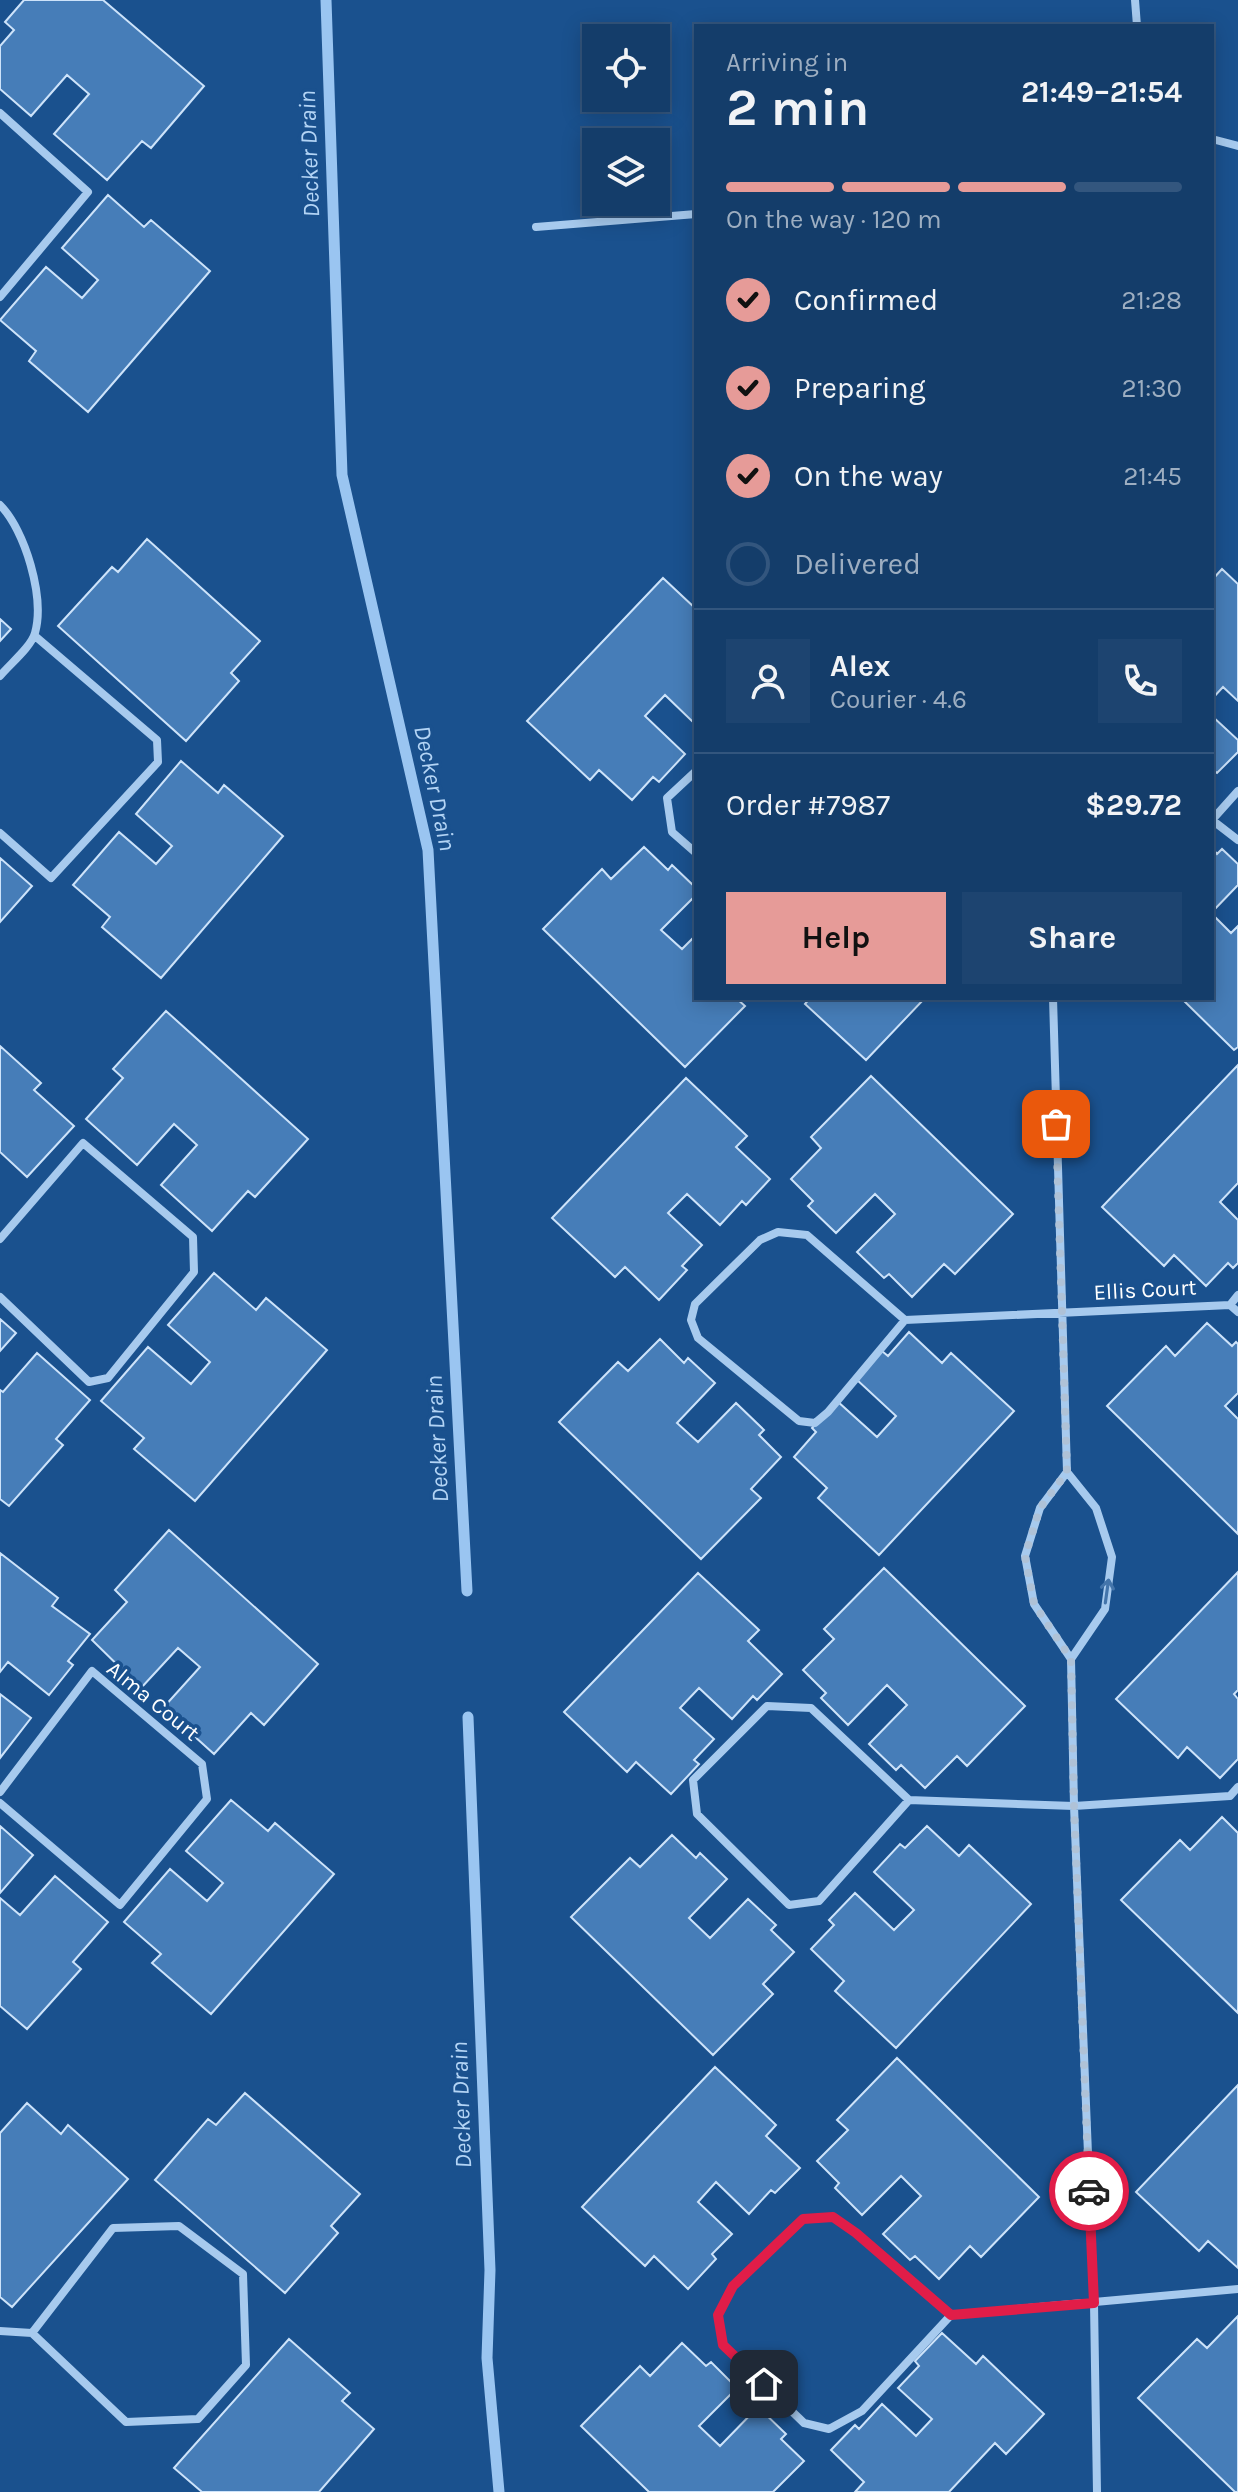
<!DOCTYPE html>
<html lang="en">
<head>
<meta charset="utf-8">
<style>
  body { margin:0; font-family:Karla,sans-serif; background:#1d4470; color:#f1f3f6; height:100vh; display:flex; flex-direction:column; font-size:30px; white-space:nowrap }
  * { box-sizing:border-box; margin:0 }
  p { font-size:26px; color:#9daec1 }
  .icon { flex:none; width:44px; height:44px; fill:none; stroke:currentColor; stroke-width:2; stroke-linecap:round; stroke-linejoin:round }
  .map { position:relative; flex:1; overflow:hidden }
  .sheet { position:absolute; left:694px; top:24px; width:520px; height:976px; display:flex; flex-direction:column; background:#143d6a; border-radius:0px; box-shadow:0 4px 20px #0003,0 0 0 2px #33567e }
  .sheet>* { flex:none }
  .controls { position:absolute; left:582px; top:24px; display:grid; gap:16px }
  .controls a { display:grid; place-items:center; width:88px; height:88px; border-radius:0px; background:#143d6a; box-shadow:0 4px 20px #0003,0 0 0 2px #33567e; font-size:40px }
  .pin { position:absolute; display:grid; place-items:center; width:68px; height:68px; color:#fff; margin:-34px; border-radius:16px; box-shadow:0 4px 12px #0006 }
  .courier { position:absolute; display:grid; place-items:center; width:80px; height:80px; margin:-40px; border:6px solid #e11d48; border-radius:50%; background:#fff; color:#222; box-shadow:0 2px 10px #0007 }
  .overview em { font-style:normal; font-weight:700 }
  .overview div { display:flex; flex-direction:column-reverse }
  .overview { display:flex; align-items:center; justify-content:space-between; height:136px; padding:0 32px }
  h1 { font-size:52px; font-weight:700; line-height:60px }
  .bar { display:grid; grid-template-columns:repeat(4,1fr); gap:12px 8px; align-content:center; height:96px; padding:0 32px }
  .bar i { height:10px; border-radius:6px; background:#33567e }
  .bar .selected { background:#e69b98 }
  .bar p { grid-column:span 4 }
  .line { display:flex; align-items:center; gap:20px; padding:0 32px; border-top:2px solid #33567e }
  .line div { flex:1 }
  .round { display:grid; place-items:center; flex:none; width:84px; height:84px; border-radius:0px; background:#1d4470 }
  ol { padding:0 32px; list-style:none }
  li { display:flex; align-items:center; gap:24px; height:88px }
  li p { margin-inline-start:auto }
  li .icon { padding:8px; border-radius:50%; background:#e69b98; color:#111; stroke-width:4 }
  li:last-child { color:#9daec1 }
  li i { width:44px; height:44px; border:4px solid #33567e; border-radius:50% }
  .primary-button { display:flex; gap:16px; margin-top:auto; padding:16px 32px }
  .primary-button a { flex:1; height:92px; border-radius:0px; background:#e69b98; color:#111; font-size:32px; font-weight:700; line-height:92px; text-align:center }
  .primary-button a+a { background:#1d4470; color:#f1f3f6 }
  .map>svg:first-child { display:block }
</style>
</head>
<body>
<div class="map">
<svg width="1238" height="2492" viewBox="0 0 1238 2492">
  <rect width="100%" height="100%" fill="#1a518e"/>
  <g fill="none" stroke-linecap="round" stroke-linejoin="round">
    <path stroke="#9ac5f1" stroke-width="11" d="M326 0 342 475 428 850 467 1591
      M468 1717 490 2270 487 2358 499 2492"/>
  </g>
  <path fill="#467db8" stroke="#cde3fa" stroke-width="2" d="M24 0H103L204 86 151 148 142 141 107 180 54 134 89 94 67 75 31 116 0 89V46L14 30 5 22Z
    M108 195 144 227 151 220 210 271 88 412 29 361 36 351 0 320 46 267 82 298 98 280 62 248Z
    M147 539 260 641 231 673 239 681 186 741 58 626 112 567 118 572Z
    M1222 569 1238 584V701L1223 687 1212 699V580Z
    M663 578 696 609V725L665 695 645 716 685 754 659 782 653 777 632 800 599 770 590 780 527 721Z
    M0 619 11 629 0 641Z
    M1212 716 1238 740V752L1217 773 1212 769Z
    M181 761 218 793 224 785 283 836 161 978 102 927 110 917 73 885 119 832 156 864 172 846 136 814Z
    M644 847 668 870 672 865 696 888V895L661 930 682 949 696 935V998H736L745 1006 685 1067 543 929 602 869 611 879Z
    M1212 848 1217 854 1222 849 1238 864V885L1212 912Z
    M0 858 32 886 0 922Z
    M1212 914 1231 933 1238 926V1047L1234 1050 1181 998H1212Z
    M810 998H925L866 1060 805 1004Z
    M166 1011 308 1139 255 1197 248 1191 212 1231 161 1185 197 1145 174 1124 137 1165 86 1119 123 1078 113 1069Z
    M0 1046 41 1083 34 1090 74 1126 27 1177 0 1152Z
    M1238 1065V1183L1220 1202 1238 1220V1263L1233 1268 1228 1263 1206 1286 1174 1255 1164 1266 1102 1207Z
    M871 1076 1013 1214 955 1274 944 1264 912 1297 889 1274 884 1278 857 1252 895 1214 875 1194 836 1233 808 1206 813 1201 791 1179 821 1148 811 1137Z
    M686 1078 747 1136 736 1147 770 1179 746 1205 742 1201 720 1225 687 1194 668 1213 702 1245 682 1266 687 1270 659 1300 625 1267 615 1277 552 1218Z
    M214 1273 256 1310 266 1298 327 1350 195 1501 134 1449 144 1438 101 1401 148 1347 191 1384 210 1362 168 1325Z
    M0 1319 16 1333 0 1351Z
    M1207 1323 1232 1346 1236 1342 1238 1344V1393L1225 1406 1238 1419V1534L1107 1406 1166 1346 1175 1356Z
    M909 1332 942 1363 951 1353 1014 1411 879 1555 818 1498 827 1488 794 1457 816 1432 812 1428 837 1401 877 1437 896 1416 856 1379 882 1351 888 1356Z
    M660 1339 684 1363 688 1358 715 1383 677 1423 698 1442 736 1403 764 1430 759 1435 781 1457 751 1489 761 1498 701 1559 559 1422 618 1362 628 1371Z
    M37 1353 90 1400 56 1439 63 1445 9 1506 0 1499V1390L3 1392Z
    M169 1530 318 1664 264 1725 251 1713 214 1754 163 1708 200 1667 178 1648 141 1688 92 1640 127 1602 115 1590Z
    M0 1553 58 1598 52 1606 90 1634 68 1661 73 1665 49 1695 8 1662 0 1672Z
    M884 1568 1025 1706 967 1766 957 1756 925 1788 901 1765 896 1770 869 1744 907 1705 887 1685 848 1725 821 1698 826 1693 803 1670 834 1639 824 1629Z
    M1238 1572V1690L1234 1694 1238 1699V1759L1220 1778 1187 1747 1178 1758 1116 1699Z
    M698 1573 759 1630 748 1641 782 1674 757 1700 753 1696 732 1719 699 1688 680 1708 714 1739 694 1760 699 1764 671 1794 636 1762 627 1772 564 1712Z
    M0 1694 31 1718 0 1758Z
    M231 1800 268 1831 275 1823 334 1874 211 2014 152 1963 161 1954 124 1922 170 1869 207 1901 223 1883 186 1851Z
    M1222 1817 1238 1833V2013L1121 1900 1180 1840 1190 1850Z
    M0 1826 33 1855 0 1893Z
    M927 1826 959 1856 969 1845 1031 1904 896 2048 835 1991 844 1981 811 1949 834 1925 829 1920 855 1893 894 1930 914 1910 874 1872 900 1844 905 1848Z
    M672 1835 696 1858 700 1853 727 1879 689 1918 710 1938 748 1899 776 1925 771 1930 794 1952 763 1984 773 1994 713 2055 571 1917 630 1858 640 1867Z
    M55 1876 108 1922 73 1962 81 1969 27 2029 0 2006V1898L20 1915Z
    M897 2058 1039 2197 981 2257 970 2246 939 2279 915 2256 910 2260 883 2234 921 2196 901 2176 862 2215 835 2188 839 2183 817 2161 848 2130 837 2120Z
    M715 2067 776 2125 766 2136 800 2168 775 2193 771 2190 749 2214 716 2182 698 2202 732 2234 712 2254 716 2259 688 2289 654 2256 645 2266 582 2207Z
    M1238 2085V2268L1208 2241 1199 2251 1136 2192Z
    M245 2093 360 2194 331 2226 338 2233 285 2293 155 2180 208 2119 216 2125Z
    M27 2103 61 2134 68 2125 128 2179 12 2307 0 2297V2133Z
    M1238 2316V2492H1235L1138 2398 1197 2339 1207 2348Z
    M942 2333 976 2364 983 2356 1044 2414 1006 2454 995 2443 949 2492H855L864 2482 831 2450 855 2425 859 2429 882 2404 916 2436 932 2419 898 2388 919 2366 915 2361Z
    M289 2339 350 2393 342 2401 374 2429 319 2492H202L174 2468Z
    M682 2343 706 2366 711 2362 737 2388 699 2426 720 2446 758 2407 786 2434 781 2439 804 2461 773 2492H649L581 2426 640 2366 650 2376Z"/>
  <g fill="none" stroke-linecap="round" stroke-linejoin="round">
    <path stroke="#a7caee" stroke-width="8" d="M1135 0 1137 26
      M0 113 88 192 0 297
      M1212 139 1238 146
      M536 227 696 214
      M0 505C25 530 45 597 35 633 31 647 10 664 0 676
      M696 771 667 798 672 832 696 853
      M1212 820 1238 791
      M1212 820 1238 840
      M0 833 51 878 158 762 157 740 35 636
      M1053 998 1067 1472 1096 1508 1112 1557 1105 1609 1071 1659
      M0 1239 83 1143 193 1237 194 1272 108 1378 89 1382 0 1297
      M1230 1305 1238 1295
      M905 1320 807 1235 778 1232 760 1240 695 1304 691 1320 698 1338 799 1421 815 1423 828 1412 905 1320 1230 1305 1238 1312
      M1067 1472 1040 1508 1025 1556 1034 1604 1071 1659 1074 1806 1094 2303 1097 2492
      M0 1792 92 1671 202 1764 207 1799 120 1905 0 1803
      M909 1800 819 1901 789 1905 697 1814 693 1780 767 1706 811 1708 909 1800 1074 1806 1230 1796 1238 1787
      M951 2315 862 2411 829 2429 804 2423 723 2345 718 2315 733 2286 803 2219 833 2217 856 2233 951 2315 1238 2289
      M0 2331 32 2333 126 2422 198 2419 246 2365 243 2274 179 2226 113 2228 32 2333"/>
  </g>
  <defs><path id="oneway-shaft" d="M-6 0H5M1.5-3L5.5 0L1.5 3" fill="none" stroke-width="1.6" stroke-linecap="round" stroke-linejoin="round" transform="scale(2)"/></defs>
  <use stroke="#4475ab" href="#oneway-shaft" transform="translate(1107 1591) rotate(-82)"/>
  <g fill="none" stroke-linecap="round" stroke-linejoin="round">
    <path stroke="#afc2d7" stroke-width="8" stroke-dasharray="0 14.4" d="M1056 1124 1067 1472 1040 1508 1025 1556 1034 1604 1071 1659 1074 1806 1089 2191"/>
    <path stroke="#e11d48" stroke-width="10" d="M764 2384 723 2345 718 2315 733 2286 803 2219 833 2217 856 2233 951 2315 1094 2303 1089 2191"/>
  </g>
  <g text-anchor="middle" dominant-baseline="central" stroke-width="7" stroke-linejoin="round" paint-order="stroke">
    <g font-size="22" fill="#fff" stroke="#1a518e">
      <text transform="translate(1145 1290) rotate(-3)">Ellis Court</text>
      <text transform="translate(153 1701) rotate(39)">Alma Court</text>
    </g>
    <g font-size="24" font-style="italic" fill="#b3d4f5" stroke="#1a518e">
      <text transform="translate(309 154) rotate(-92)">Decker Drain</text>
      <text transform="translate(435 788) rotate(78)">Decker Drain</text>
      <text transform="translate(437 1439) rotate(-93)">Decker Drain</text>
      <text transform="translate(461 2105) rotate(-92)">Decker Drain</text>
    </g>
  </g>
</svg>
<div class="controls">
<a><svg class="icon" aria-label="locate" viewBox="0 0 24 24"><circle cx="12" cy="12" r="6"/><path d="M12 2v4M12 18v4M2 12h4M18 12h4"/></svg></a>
<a><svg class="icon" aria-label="layers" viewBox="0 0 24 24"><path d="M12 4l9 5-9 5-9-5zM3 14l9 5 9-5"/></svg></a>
</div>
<div class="pin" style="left:1056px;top:1124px;background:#ea580c"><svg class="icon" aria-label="bag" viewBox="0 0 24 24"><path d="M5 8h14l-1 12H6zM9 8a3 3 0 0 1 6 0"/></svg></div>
<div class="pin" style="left:764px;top:2384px;background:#1f2937"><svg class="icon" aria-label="home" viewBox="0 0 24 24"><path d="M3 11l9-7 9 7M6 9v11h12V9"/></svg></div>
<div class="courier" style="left:1089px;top:2191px"><svg class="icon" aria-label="car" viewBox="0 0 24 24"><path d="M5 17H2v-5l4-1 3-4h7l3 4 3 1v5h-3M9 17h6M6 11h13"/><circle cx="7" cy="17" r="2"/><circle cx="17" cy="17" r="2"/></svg></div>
<section class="sheet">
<div class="overview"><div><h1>2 min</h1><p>Arriving in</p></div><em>21:49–21:54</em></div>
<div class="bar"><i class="selected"></i><i class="selected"></i><i class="selected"></i><i></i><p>On the way · 120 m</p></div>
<ol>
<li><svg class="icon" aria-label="check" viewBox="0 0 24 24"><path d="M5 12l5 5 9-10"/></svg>Confirmed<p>21:28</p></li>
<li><svg class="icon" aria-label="check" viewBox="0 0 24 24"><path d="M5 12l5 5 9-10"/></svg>Preparing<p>21:30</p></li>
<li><svg class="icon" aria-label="check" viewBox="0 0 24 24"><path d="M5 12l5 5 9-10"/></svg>On the way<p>21:45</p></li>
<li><i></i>Delivered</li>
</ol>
<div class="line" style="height:144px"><a class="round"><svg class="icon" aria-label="person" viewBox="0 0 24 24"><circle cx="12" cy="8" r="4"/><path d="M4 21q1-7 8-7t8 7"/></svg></a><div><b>Alex</b><p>Courier · 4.6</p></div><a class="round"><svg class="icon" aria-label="phone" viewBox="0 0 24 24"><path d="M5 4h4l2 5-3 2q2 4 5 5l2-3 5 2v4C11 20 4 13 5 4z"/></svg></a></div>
<div class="line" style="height:104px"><div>Order #7987</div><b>$29.72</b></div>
<div class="primary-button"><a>Help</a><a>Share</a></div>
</section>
</div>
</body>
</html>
